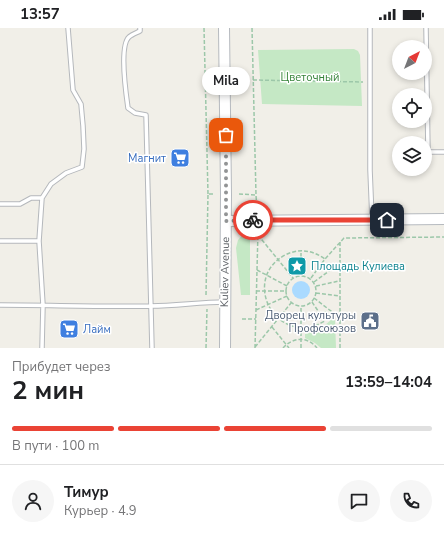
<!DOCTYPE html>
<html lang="ru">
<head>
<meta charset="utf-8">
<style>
  body { margin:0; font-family:"Nunito Sans",sans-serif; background:#f6f6f6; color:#202124; height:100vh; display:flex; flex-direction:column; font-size:15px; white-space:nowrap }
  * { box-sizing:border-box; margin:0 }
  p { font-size:13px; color:#757577 }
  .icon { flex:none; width:22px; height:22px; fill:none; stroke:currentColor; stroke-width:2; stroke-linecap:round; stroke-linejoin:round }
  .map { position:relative; height:320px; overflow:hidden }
  .side { display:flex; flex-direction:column; background:#fff; flex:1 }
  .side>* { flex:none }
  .needle { width:26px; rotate:42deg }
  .buttons { position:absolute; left:392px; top:12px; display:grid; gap:8px }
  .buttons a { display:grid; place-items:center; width:40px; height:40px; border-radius:50%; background:#fff; box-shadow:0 2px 6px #0003; font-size:20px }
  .pin { position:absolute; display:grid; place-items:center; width:34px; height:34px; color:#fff; margin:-17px; border-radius:8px; box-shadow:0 2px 6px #0006 }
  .courier { position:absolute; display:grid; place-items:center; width:40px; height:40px; margin:-20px; border:3px solid #ea4335; border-radius:50%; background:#fff; color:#222; box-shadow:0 1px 5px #0007 }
  .bubble { position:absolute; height:28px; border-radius:14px; background:#fff; box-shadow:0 2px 6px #0003; font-size:13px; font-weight:700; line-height:28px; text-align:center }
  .summary em { font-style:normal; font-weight:700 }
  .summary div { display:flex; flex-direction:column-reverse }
  .summary { display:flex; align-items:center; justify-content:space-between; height:68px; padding:0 12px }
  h1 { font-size:26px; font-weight:700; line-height:30px }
  .bar { display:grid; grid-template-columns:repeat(4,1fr); gap:6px 4px; align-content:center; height:48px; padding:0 12px }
  .bar i { height:5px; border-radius:3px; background:#e0e0e0 }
  .bar .on { background:#ea4335 }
  .bar p { grid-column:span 4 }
  .line { display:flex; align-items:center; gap:10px; padding:0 12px; border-top:1px solid #e0e0e0 }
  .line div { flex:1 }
  .round { display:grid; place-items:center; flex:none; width:42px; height:42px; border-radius:21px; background:#f6f6f6 }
  .status { display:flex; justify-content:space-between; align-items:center; height:28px; padding:0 20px; background:#fff; direction:ltr }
  .status svg { height:11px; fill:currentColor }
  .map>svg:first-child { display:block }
</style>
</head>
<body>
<div class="status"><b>13:57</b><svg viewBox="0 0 49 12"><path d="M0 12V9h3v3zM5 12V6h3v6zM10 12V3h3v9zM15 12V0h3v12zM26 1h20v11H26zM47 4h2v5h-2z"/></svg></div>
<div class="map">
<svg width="444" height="320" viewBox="0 0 444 320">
  <rect width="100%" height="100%" fill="#f1efe8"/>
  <path fill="#c5e8c5" d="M354 21 358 23 360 27 362 78 262 76 258 22Z
    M250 199V267H241L236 220 238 212Z
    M325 283 335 290 336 320H321L315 315 305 310V306L319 302 331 292 323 285Z"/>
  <path fill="#aadaff" d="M292 262a9 9 0 1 1 18 0a9 9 0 1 1-18 0Z"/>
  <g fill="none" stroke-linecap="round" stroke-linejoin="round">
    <defs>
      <path id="lane" d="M140 0V3C136 5 131 7 129 9 119 18 126 66 128 80L135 85 146 87 152 320
        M370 0V142L372 191
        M426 0 428 124H444
        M0 176H20L31 170H42
        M0 213H39
        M0 277C50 277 101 279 151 278 176 278 200 274 225 274
        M42 320 43 277 39 213 42 170 51 156 66 145 82 139 84 121 83 98 81 76 73 62 68 0"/>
      <path id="secondary" d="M224 0 226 166 225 320
        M226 193 444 191"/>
    </defs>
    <use href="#lane" stroke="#b5b8bc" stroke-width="5.5"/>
    <use href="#secondary" stroke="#b6babf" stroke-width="12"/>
    <path stroke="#9cc7a9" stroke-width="1.5" stroke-dasharray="4 2" stroke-linecap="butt" d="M204 0 208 166
      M252 0 256 167
      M253 52 363 54
      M239 166 256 167 257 183
      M258 207 293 250
      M257 242 287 258
      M301 247V223
      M286 263a15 15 0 1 1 30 0a15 15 0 1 1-30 0Z
      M311 250 325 231 344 210 444 209
      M314 254 340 235
      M316 258 339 253
      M256 263H286
      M316 265 340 268
      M206 267 208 166H214
      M314 270 340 290
      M312 274 325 293C321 295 317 297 314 298 270 310 244 249 285 227 299 220 312 222 325 231
      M256 282 287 268
      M242 291H256
      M272 299 289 320
      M255 319 291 275
      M206 320 207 281
      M255 320 258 203
      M283 320C293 309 307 308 317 320
      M301 320V278
      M340 320V214"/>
    <use href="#lane" stroke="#fff" stroke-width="3.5"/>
    <use href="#secondary" stroke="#fff" stroke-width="10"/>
  </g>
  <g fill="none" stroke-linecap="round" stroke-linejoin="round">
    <path stroke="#929495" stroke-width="4" stroke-dasharray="0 7.2" d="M226 107V193L253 192"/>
    <path stroke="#ea4335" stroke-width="5" d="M253 192H387"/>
  </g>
  <defs>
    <symbol id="supermarket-square" viewBox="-11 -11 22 22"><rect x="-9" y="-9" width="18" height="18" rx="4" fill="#3f7fe0" stroke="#fff"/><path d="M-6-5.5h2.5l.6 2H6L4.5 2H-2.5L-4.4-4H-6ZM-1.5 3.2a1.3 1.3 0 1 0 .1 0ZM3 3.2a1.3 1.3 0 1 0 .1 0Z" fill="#fff"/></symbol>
    <symbol id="sight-square" viewBox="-11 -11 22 22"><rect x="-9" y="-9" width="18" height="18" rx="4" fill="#0f9aa8" stroke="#fff"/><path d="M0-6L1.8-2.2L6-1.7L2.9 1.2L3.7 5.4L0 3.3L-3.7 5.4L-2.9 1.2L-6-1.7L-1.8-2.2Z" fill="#fff"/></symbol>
    <symbol id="civic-square" viewBox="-11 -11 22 22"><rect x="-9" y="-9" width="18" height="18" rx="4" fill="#5c6f8a" stroke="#fff"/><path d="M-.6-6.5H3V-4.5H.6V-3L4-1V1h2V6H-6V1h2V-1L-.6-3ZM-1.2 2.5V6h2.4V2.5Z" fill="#fff"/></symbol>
  </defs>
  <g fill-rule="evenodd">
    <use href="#supermarket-square" x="169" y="119" width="22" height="22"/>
    <use href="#sight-square" x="286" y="227" width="22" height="22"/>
    <use href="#civic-square" x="359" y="282" width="22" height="22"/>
    <use href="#supermarket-square" x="58" y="290" width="22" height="22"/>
  </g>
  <g text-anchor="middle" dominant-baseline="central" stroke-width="3" stroke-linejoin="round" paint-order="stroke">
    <g font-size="11" fill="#348238" stroke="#fff">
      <text x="310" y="49">Цветочный</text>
    </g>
    <g font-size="11" fill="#366cbe" stroke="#fff" text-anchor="end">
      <text x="166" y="130">Магнит</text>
      <text x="83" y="301" text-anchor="start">Лайм</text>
    </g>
    <g font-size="11" fill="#0d838f" stroke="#fff" text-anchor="start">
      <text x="311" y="238">Площадь Кулиева</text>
    </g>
    <g font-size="11" fill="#5f6368" stroke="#fff">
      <text transform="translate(225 244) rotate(-89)">Kuliev Avenue</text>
    </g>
    <g font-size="11" fill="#4e5e75" stroke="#fff" text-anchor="end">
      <text x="356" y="287">Дворец культуры<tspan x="356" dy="13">Профсоюзов</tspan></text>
    </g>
  </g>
</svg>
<div class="buttons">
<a><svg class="needle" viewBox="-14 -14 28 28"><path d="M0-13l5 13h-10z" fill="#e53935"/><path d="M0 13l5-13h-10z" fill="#757577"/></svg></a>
<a><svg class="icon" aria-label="locate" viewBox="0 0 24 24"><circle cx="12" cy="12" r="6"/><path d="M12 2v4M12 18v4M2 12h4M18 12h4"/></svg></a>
<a><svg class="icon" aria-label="layers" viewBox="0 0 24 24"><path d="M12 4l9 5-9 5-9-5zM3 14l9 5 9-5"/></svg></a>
</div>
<div class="pin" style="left:226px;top:107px;background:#ea580c"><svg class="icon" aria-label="bag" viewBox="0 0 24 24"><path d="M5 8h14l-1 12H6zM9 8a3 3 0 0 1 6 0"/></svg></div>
<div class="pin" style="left:387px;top:192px;background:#1f2937"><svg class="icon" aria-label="home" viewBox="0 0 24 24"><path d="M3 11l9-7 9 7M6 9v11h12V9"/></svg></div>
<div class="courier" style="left:253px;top:192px"><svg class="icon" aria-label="bike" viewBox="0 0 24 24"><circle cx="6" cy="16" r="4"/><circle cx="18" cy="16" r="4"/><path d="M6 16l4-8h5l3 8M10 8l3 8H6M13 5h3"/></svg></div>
<div class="bubble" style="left:202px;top:39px;width:48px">Mila</div>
</div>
<section class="side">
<div class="summary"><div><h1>2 мин</h1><p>Прибудет через</p></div><em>13:59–14:04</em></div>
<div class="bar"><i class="on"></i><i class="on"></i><i class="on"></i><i></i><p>В пути · 100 m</p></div>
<div class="line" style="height:72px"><a class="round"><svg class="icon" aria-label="person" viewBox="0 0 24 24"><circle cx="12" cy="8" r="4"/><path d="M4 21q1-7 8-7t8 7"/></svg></a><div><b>Тимур</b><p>Курьер · 4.9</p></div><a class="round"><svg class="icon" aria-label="chat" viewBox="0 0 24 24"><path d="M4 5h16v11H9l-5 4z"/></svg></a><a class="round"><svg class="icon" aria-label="phone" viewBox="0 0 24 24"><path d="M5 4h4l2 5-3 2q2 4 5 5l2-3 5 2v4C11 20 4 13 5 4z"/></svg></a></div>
</section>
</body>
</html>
